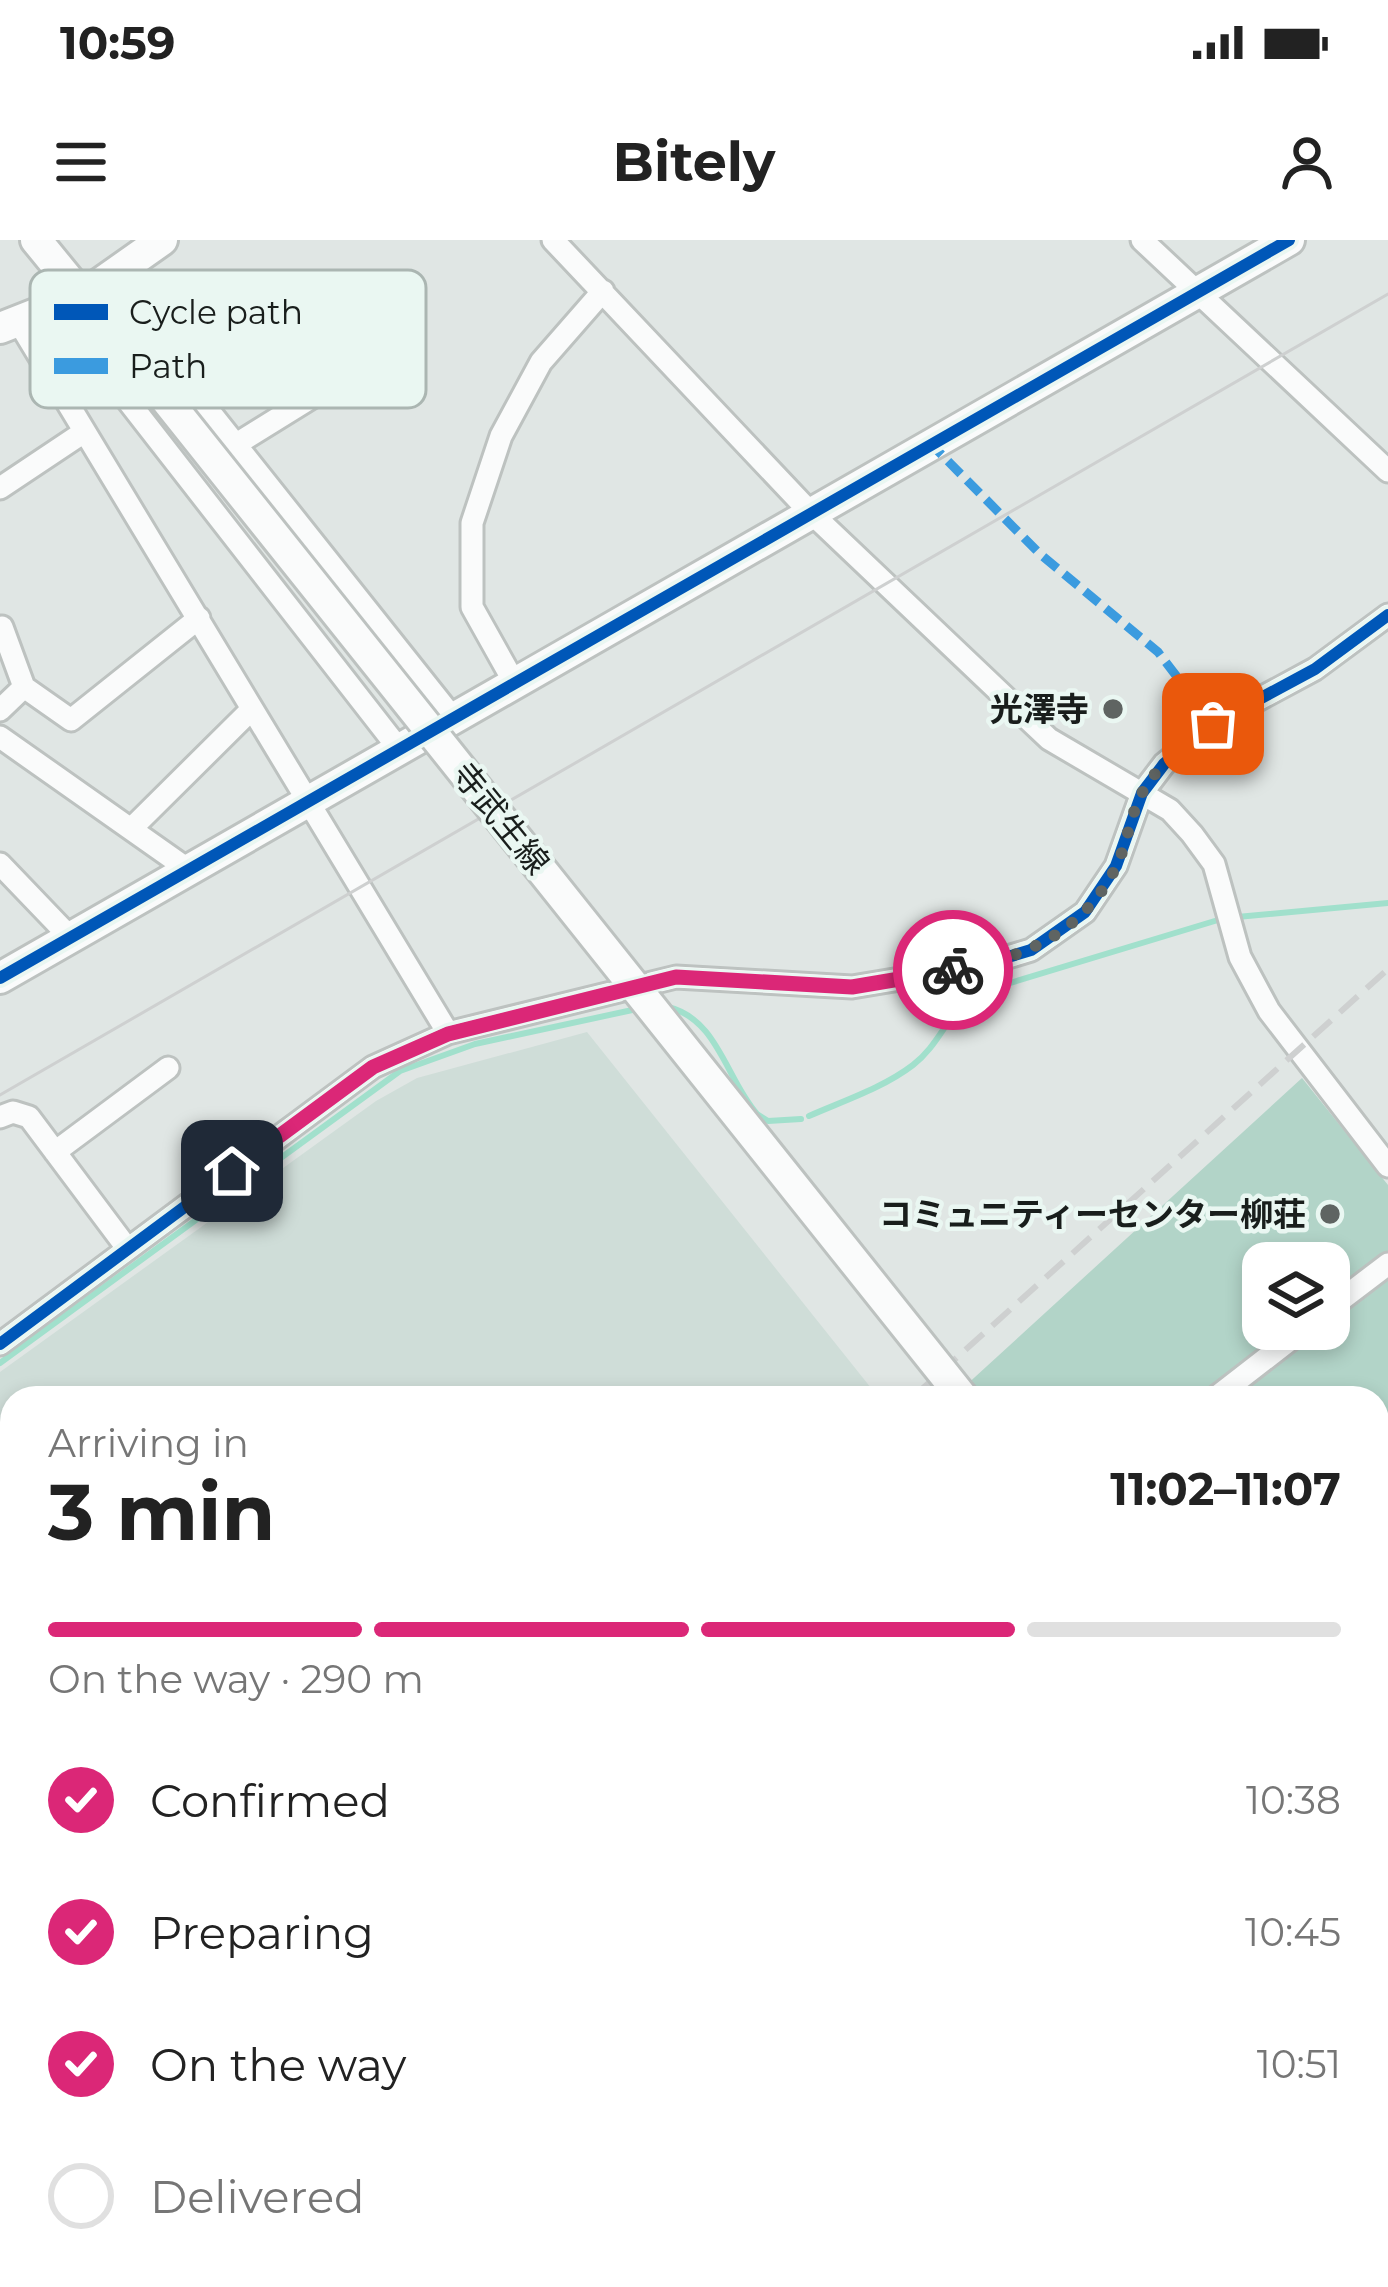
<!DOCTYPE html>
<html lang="en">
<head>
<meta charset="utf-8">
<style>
  body { margin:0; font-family:Montserrat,"Noto Sans JP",sans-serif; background:#f2f2f2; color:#222; height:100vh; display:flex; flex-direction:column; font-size:45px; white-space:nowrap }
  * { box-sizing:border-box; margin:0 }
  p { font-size:39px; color:#767676 }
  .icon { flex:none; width:66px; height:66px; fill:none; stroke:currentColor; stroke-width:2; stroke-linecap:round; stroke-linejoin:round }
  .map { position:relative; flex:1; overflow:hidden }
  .drawer { position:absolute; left:0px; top:1146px; width:1389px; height:903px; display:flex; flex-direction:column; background:#fff; border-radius:36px 36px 0 0; box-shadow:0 6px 18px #0003 }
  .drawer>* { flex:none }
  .buttons { position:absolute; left:1242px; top:1002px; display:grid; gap:24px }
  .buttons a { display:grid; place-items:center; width:108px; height:108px; border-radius:24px; background:#fff; box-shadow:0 6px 18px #0003; font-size:60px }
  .pin { position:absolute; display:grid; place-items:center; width:102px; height:102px; color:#fff; margin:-51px; border-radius:24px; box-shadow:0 6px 18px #0006 }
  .courier { position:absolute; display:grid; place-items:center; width:120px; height:120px; margin:-60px; border:9px solid #db2777; border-radius:50%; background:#fff; color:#222; box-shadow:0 3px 15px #0007 }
  .summary em { font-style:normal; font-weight:700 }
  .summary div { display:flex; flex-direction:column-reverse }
  .summary { display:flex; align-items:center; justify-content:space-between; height:204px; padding:0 48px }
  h1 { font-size:78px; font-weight:700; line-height:90px }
  .bar { display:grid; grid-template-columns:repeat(4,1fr); gap:18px 12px; align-content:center; height:144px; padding:0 48px }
  .bar i { height:15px; border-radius:9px; background:#e0e0e0 }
  .bar .active { background:#db2777 }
  .bar p { grid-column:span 4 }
  ol { padding:0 48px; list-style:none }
  li { display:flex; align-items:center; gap:36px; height:132px }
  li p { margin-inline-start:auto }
  li .icon { padding:12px; border-radius:50%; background:#db2777; color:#fff; stroke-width:4 }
  li:last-child { color:#767676 }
  li i { width:66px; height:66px; border:6px solid #e0e0e0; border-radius:50% }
  .status { display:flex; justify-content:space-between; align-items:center; height:84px; padding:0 60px; background:#fff; direction:ltr }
  .status svg { height:33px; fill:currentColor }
  header { display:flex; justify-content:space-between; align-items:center; height:156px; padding:0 48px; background:#fff; font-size:54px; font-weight:700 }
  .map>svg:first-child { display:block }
</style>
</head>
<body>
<div class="status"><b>10:59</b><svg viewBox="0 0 49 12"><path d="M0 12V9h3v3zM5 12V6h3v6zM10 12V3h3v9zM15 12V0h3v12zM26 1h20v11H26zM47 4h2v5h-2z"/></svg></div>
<header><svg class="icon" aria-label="menu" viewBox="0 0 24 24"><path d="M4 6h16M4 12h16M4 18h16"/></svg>Bitely<svg class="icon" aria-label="person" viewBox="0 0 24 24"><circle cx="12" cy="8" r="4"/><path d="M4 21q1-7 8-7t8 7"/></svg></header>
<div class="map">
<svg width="1388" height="2047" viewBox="0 0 1388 2047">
  <rect width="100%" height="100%" fill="#e0e6e4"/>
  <path fill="#cfddd8" d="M587 792 879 1158H12V1963L0 1974V1132L376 861 417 838Z
    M12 2022V2037H643L647 2047H0V2033Z"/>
  <path fill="#b2d4c8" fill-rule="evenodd" d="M1302 838 1388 945V1651L1377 1637V1158H952ZM1263 1023H1329V1089H1263Z"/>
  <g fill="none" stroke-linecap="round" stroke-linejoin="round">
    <path stroke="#a1e0cc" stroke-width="6" d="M1237 677 1388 663
      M997 747 1218 680
      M668 767C718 779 726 839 757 874L768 881 801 879
      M809 876C843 861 883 848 913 825 943 802 948 767 984 750
      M0 1123 400 831 475 804 637 769"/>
    <path stroke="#a1e0cc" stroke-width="33" d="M1367 2037 1388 2045
      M1232 2047 1251 2037"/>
    <defs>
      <path id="lane" d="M0 1552 12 1565
        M0 1952 10 1943"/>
      <path id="street" d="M553 0 809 271 1049 499 1170 570 1192 594 1214 624 1240 717 1269 771 1388 926
        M1142 0 1388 231
        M18 81 448 793
        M123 105 128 161 399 509
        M134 111 182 137 453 478
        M235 205 330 146 345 116
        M0 248 84 192
        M2 387 24 447 71 480 199 378
        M514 442 472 367V283L501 196 541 122 603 51
        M0 470 24 447
        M0 497 186 628
        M132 588 251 470
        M0 624 69 696
        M0 877 13 872 29 877 127 1008
        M55 912 168 828
        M1329 1069 1388 1024
        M0 1104 373 827 448 793 676 737 852 747 978 726 1031 710 1085 672 1116 626 1142 553 1164 524 1213 484 1315 429 1388 375
        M1215 1158 1304 1089
        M1377 1781 1388 1769
        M996 2047 1013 2037"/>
      <path id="secondary" d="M36 0 152 142
        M0 88 84 55 162 0
        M0 738 1289 0
        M1377 1680 1388 1694"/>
    </defs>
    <use href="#lane" stroke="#bdc2c0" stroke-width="16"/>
    <use href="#street" stroke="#bdc2c0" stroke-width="27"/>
    <use href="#secondary" stroke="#bdc2c0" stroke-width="36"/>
    <use href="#lane" stroke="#fafbfb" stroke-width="10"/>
    <use href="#street" stroke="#fafbfb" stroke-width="21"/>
    <use href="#secondary" stroke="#fafbfb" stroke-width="30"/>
    <path stroke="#ced0d0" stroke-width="3" d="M0 855 1388 54"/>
    <path stroke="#ced0d0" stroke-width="6" stroke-dasharray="24 12" stroke-linecap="butt" d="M912 1158 1388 729
      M0 2007 12 1996"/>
    <defs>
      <path id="secondary-bridge" d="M152 142 963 1158"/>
    </defs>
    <use href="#secondary-bridge" stroke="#bdc2c0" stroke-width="36" stroke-linecap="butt"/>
    <use href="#secondary-bridge" stroke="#fafbfb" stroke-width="30"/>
    <path stroke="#3b9bdf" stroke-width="9" stroke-dasharray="18 9" stroke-linecap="butt" d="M929 202 1040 314 1158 412 1213 484"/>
    <defs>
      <path id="cycleway" d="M0 738 1289 0
        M0 1104 373 827 448 793 676 737 852 747 978 726 1031 710 1085 672 1116 626 1142 553 1164 524 1213 484 1315 429 1388 375"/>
    </defs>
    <use href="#cycleway" stroke="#eaf7f2" stroke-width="20"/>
    <use href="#cycleway" stroke="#0057b8" stroke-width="12"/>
  </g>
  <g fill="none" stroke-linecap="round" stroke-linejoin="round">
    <path stroke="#5f6462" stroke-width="12" stroke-dasharray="0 21.6" d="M953 730C1023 719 1084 693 1117 625 1127 603 1130 577 1141 555 1156 525 1187 503 1213 484"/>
    <path stroke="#db2777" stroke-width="15" d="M232 931 373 827 448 794 676 737 852 747 953 730"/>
  </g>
  <g fill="#5f6462" stroke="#eaf7f2" stroke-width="4.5">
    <circle cx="1113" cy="469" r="12"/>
    <circle cx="1330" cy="974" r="12"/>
  </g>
  <g text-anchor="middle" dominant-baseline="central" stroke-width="9" stroke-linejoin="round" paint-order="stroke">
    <g font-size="33" font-weight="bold" fill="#191e1c" stroke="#eaf7f2" text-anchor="end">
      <text x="1089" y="469">光澤寺</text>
      <text x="1306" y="974">コミュニティーセンター柳荘</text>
    </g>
    <g font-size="33" fill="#191e1c" stroke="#eaf7f2">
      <text transform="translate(501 578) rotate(51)">寺武生線</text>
    </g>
  </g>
  <rect x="30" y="30" width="396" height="138" rx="18" fill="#eaf7f2" stroke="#abb6b2" stroke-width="3"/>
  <rect x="54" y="64" width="54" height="16" fill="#0057b8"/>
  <rect x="54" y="118" width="54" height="16" fill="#3b9bdf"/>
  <g font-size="33" fill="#191e1c">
    <text x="129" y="84">Cycle path</text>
    <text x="129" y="138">Path</text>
  </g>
</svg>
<div class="buttons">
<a><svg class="icon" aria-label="layers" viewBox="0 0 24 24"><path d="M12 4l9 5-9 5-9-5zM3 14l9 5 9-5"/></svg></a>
</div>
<div class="pin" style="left:1213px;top:484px;background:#ea580c"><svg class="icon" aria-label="bag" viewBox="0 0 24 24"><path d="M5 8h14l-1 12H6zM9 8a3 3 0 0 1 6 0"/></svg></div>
<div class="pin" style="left:232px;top:931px;background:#1f2937"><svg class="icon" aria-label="home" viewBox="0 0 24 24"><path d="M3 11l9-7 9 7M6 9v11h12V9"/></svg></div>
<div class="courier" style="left:953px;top:730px"><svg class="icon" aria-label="bike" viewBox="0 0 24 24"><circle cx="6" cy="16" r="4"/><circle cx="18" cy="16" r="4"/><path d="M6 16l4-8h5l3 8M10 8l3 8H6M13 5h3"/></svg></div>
<section class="drawer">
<div class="summary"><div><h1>3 min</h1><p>Arriving in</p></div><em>11:02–11:07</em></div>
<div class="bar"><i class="active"></i><i class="active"></i><i class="active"></i><i></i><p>On the way · 290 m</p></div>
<ol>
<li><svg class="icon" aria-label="check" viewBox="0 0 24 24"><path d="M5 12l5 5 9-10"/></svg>Confirmed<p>10:38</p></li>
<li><svg class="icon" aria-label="check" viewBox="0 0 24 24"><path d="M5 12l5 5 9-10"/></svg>Preparing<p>10:45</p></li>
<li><svg class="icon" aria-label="check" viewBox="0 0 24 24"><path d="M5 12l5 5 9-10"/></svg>On the way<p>10:51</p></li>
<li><i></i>Delivered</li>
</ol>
</section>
</div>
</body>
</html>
